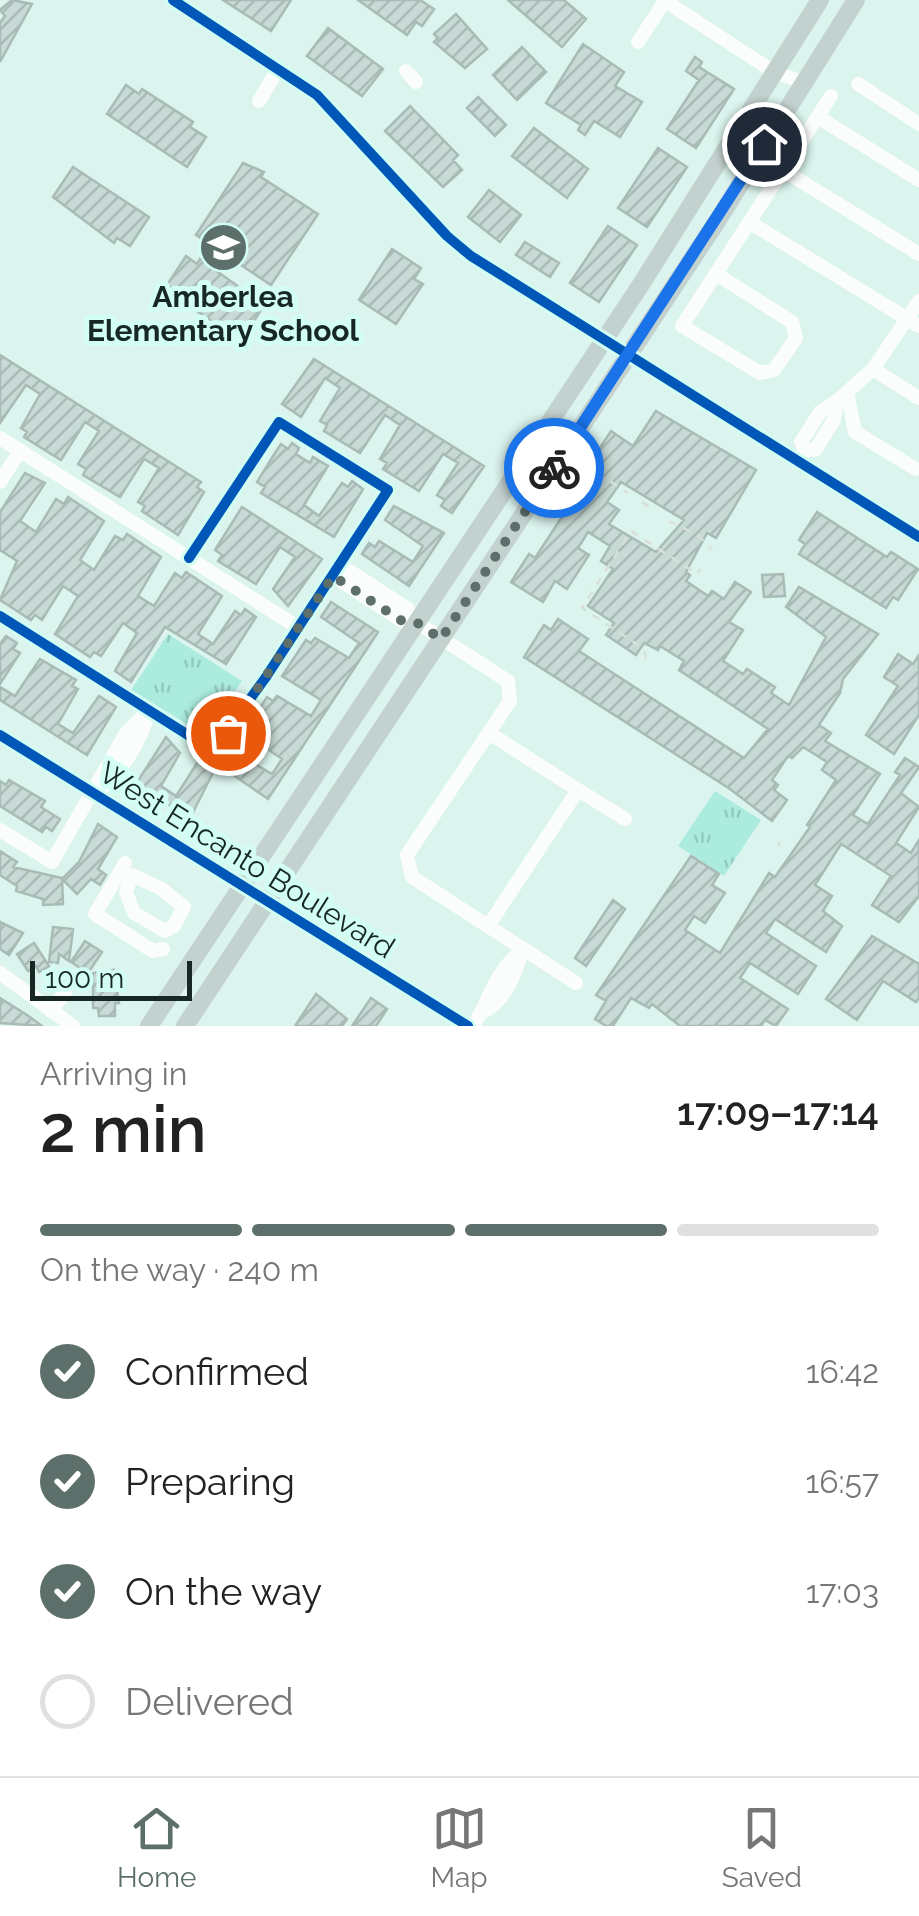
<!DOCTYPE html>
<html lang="en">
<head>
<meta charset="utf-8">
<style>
  body { margin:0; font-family:Raleway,sans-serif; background:#f6f6f6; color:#222; height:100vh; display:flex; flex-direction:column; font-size:38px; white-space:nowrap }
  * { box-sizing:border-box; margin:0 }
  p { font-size:32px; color:#767676 }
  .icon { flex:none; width:55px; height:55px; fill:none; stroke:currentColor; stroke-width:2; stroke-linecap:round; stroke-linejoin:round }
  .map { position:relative; height:1026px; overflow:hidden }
  .details { display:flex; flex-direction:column; background:#fff; flex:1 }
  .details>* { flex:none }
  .scale { position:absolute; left:30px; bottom:25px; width:162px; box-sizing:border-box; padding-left:10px; border:5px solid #172824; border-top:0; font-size:28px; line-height:35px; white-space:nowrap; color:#172824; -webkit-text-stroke:8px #d2fef3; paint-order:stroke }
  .pin { position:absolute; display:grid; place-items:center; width:85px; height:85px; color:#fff; margin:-42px; border:5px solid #fff; border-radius:50%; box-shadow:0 2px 10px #0007 }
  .courier { position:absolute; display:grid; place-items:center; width:100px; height:100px; margin:-50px; border:8px solid #1a73e8; border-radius:50%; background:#fff; color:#222; box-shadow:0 2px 12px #0007 }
  .headline em { font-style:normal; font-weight:600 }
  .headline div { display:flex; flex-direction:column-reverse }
  .headline { display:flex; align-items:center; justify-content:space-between; height:170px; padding:0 40px }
  h1 { font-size:65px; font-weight:600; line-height:75px }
  .bar { display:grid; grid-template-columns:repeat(4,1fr); gap:15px 10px; align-content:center; height:120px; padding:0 40px }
  .bar i { height:12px; border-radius:8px; background:#e0e0e0 }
  .bar .active { background:#5c6f6b }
  .bar p { grid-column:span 4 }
  ol { padding:0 40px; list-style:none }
  li { display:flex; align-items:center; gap:30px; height:110px }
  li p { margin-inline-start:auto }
  li .icon { padding:10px; border-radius:50%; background:#5c6f6b; color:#fff; stroke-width:4 }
  li:last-child { color:#767676 }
  li i { width:55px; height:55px; border:5px solid #e0e0e0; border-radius:50% }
  .dock { display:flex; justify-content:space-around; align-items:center; height:140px; border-top:2px solid #e0e0e0; background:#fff; font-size:28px; color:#767676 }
  .dock a { display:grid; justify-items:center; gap:5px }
  .dock .active { color:#5c6f6b }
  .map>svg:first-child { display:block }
</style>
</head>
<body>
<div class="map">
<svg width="919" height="1026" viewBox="0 0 919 1026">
  <defs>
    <pattern id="grass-tufts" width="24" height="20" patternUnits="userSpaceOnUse" patternTransform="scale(2.5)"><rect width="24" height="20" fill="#acecdf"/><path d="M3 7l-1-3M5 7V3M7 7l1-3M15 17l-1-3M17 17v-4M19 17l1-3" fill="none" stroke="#93cabf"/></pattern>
    <pattern id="building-hatch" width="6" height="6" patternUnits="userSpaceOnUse" patternTransform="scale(2.5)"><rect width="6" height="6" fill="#c7dad5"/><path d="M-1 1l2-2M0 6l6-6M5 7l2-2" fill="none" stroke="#aabbb7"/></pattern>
  </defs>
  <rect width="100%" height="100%" fill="#dcf4ee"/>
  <path fill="url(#grass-tufts)" d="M168 634 242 681 205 735 131 690Z
    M715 791 761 820 724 876 678 846Z"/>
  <path fill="url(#building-hatch)" stroke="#a8bbb6" stroke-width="2.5" fill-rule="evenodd" d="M12 0 32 4 0 62V23L5 16 0 10Z
    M223 0H291L271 31Z
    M358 0H420L434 9 422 26 416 22 407 35Z
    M508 0H564L586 19 562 47Z
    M456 14 487 49 465 68 434 42 438 38 434 34Z
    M328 28 383 69 362 96 307 56Z
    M583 44 624 72 615 86 642 102 620 137 594 121 585 135 578 130 581 125 546 103Z
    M522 47 546 72 517 100 493 75Z
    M695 57 702 62 699 67 734 89 696 148 667 129 699 80 686 71Z
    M126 85 139 94 142 89 193 122 190 127 206 137 187 167 107 114Z
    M478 97 506 125 495 136 467 108Z
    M410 106 458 155 453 160 462 170 443 187 385 131Z
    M534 128 588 169 567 198 512 156Z
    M658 148 687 167 647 227 618 208Z
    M243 163 264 172 261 177 318 214 271 285 196 235Z
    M73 167 149 217 130 246 117 238 114 243 53 197Z
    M489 190 521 215 500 242 468 217Z
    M608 226 637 245 599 302 570 283Z
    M525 242 559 263 550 277 516 255Z
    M392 249 421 268 414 279 423 284 396 324 359 300Z
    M186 256 197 264 200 259 264 305 245 335 233 327 230 333 177 298 180 293 167 285Z
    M0 355 201 482 197 487 204 492 178 535 142 511 145 506 138 502 159 468 144 459 120 497 83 475 86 469 78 464 99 431 85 422 61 460 35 444 24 437 27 432 21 428 40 394 26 385 0 423Z
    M314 359 484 466 452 513 441 506 445 500 437 495 458 463 443 454 419 491 383 469 387 463 380 459 400 425 385 415 360 453 324 431 327 425 320 421 340 388 325 378 301 417 282 404Z
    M656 411 756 470 716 538 707 533 686 572 690 575 686 581 708 596 712 591 724 599 735 582 751 592 729 622 743 630 723 661 743 674 747 669 775 687 771 693 789 705 826 637 786 607 799 587 878 634 843 679 840 693 819 725 831 733 825 741 880 774 853 815 868 824 900 775 895 772 905 758 919 767 901 793 919 807 896 843 911 853 919 840V896L899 922 872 905 891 876 841 844 815 885 832 896 823 911 842 926 826 952 775 919 766 933 816 966 798 994 750 963 740 978 788 1009 776 1026 765 1020 761 1026H680L652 1004 649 1008 631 998 613 1026H606L595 1019 606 1001 596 995 691 856 719 874 712 885 725 893 705 923 694 916 685 930 720 953 769 873 775 877 810 827 807 825 836 780 822 770 827 762 803 747 792 758 788 756 772 780 778 785 774 790 787 800 772 821 730 789 524 657 544 625 551 630 558 619 588 639 579 651 744 758 768 729 679 670 684 661 660 646 658 650 644 643 636 655 606 635 614 623 588 606 613 569 601 561 610 546 588 532 578 548 589 555 567 589 555 581 543 602 511 582 529 554 535 558 573 500 568 497 611 431 633 446ZM621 482 684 520 656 552 609 524 619 510 607 502Z
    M292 443 299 448 296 454 310 463 313 457 328 466 304 505 319 516 342 483 348 487 352 481 363 489 334 537 261 493 265 487 257 482 275 453 281 444 288 449Z
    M25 473 45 483 20 521 36 532 56 499 64 504 68 497 104 521 80 560 94 570 115 536 123 540 127 534 161 557 138 596 154 606 175 573 182 578 186 572 222 596 198 634 213 644 235 611 241 615 245 609 256 617 226 664 165 627 131 682 115 671 137 633 123 623 101 656 94 652 90 657 55 634 78 596 63 586 42 620 35 615 31 620 0 600 17 561 0 550V512Z
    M394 506 444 533 409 586 362 554 369 543 375 547 379 541 413 562 423 546 385 520Z
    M242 507 322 559 288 606 273 589 295 557 280 547 256 584 218 561 222 555 215 550Z
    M817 512 887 557 891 552 918 569 898 600 893 597 886 608 799 554 805 544 799 540Z
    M783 574 785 596 764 597 762 575Z
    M331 602 378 632 268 799 222 767 228 756 234 760 238 754 272 774 282 759 244 733 267 697 273 701 277 696 311 716 321 700 282 676 306 640 311 643 315 638 349 658 359 643 321 617Z
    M6 636 17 643 13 649 20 653 0 684V644Z
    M898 654 913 664 919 655V715L894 754 866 735 898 686 884 677Z
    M40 659 76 680 72 686 78 689 58 724 73 733 99 696 116 707 87 755 0 700V687L15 696Z
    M166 737 180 753 161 786 176 796 201 757 216 767 190 818 136 784Z
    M9 780 45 801 41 807 60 819 52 831 46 827 42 832 0 806V781L6 785Z
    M98 824 117 837 98 869 106 875 100 885 91 879 77 894 62 879 79 862Z
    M0 851 17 862 13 867 62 878 63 904 43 905V899L16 891 17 886 0 875Z
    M613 900 625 909 586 966 575 958Z
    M0 922 23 933 9 955 0 949Z
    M53 927 73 929 69 961 59 954 58 963 49 962Z
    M872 936 919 964V998L916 1002 883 981 857 1020 826 999Z
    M85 941 102 952 88 973 71 962Z
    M34 943 49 966 39 972 36 966 28 971 17 954Z
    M114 970 119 1003H115V1016H99L98 1008H93V973Z
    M316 994 347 1019 342 1026H295Z
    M0 998 27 1015 42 1026 0 1023Z
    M371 998 387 1009 376 1026H352Z"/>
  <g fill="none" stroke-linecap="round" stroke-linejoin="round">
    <path stroke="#d8dfdd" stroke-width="2.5" stroke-dasharray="8 8" stroke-linecap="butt" d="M597 473 628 493
      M642 502 654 510
      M669 521 699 536 712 550
      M646 659 644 649 582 608 631 531 697 574 700 569
      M778 846 780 842"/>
    <path stroke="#fafdfc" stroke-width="14" d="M173 0 317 95 447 236 471 256 919 537
      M638 42 665 1 774 72 803 82
      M406 71 416 82
      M858 84 919 124
      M259 101 278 69
      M818 117 919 180
      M783 170 919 254
      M749 222 919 326
      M716 274 792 322 796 338 774 370 760 373 682 326 831 96
      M873 369 919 398
      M847 392 855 432 916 469
      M837 401 873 369 919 301
      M0 438 299 628
      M798 463 805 450 801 442 820 412 837 401 834 420 815 450H805
      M0 482 20 451
      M340 565 408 609 416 622 508 681 510 701 407 855 412 877 576 983
      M333 576 402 621 416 622
      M0 616 199 742 217 744 266 677 388 490 279 422 189 558
      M0 735 468 1026
      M578 790 625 819
      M94 795C120 775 142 741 149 710
      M0 830 52 862 126 733 149 710
      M125 863 95 914 153 951 163 949
      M132 875 162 889 184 907 174 926 165 931 134 913 126 892Z
      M488 926 578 790 489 733
      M0 973 73 1026
      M51 1011 65 992
      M482 1012C505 1003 516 972 523 949
      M473 1026C493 995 491 977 523 949"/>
    <path stroke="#c4d2cf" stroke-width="18" d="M149 1026 640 286 820 0
      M185 1026 716 223 856 0"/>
    <defs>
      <path id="cycleway" d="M173 0 317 95 447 236 471 256 919 537
        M0 616 199 742 217 744 266 677 388 490 279 422 189 558
        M0 735 468 1026"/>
    </defs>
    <use href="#cycleway" stroke="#d2fef3" stroke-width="16"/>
    <use href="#cycleway" stroke="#0057b8" stroke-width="10"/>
  </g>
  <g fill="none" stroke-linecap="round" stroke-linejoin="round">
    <path stroke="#5c6f6b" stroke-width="10" stroke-dasharray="0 18" d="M228 733 333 576 402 621 416 622 441 639 554 468"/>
    <path stroke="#1a73e8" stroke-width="12" d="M554 468 764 144"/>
  </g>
  <defs>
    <symbol id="school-disc" viewBox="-11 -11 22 22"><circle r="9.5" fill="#5c6f6b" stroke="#d2fef3"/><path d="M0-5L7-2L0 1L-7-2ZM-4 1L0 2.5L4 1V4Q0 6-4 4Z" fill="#fff"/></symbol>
  </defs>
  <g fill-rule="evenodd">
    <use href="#school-disc" x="196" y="220" width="55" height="55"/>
  </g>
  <g text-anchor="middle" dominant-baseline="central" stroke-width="10" stroke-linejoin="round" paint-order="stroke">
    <g font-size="30" font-weight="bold" fill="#172824" stroke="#d2fef3">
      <text x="223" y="296">Amberlea<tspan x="223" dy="34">Elementary School</tspan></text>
    </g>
    <g font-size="30" fill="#172824" stroke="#d2fef3">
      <text transform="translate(247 860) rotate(32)">West Encanto Boulevard</text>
    </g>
  </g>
</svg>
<div class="scale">100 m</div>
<div class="pin" style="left:228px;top:733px;background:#ea580c"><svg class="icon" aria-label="bag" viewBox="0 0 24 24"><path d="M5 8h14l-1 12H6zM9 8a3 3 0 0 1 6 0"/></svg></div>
<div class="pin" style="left:764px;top:144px;background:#1f2937"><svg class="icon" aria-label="home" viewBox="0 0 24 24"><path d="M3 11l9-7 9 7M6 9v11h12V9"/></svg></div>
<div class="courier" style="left:554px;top:468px"><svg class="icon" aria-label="bike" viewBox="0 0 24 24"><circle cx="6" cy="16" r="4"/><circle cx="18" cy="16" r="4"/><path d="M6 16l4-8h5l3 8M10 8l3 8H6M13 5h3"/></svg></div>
</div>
<section class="details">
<div class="headline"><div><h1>2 min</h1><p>Arriving in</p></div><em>17:09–17:14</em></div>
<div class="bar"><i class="active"></i><i class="active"></i><i class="active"></i><i></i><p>On the way · 240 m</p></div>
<ol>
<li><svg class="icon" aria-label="check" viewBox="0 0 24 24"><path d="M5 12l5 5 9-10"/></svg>Confirmed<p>16:42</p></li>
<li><svg class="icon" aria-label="check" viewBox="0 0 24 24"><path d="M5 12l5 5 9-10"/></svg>Preparing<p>16:57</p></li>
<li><svg class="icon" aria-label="check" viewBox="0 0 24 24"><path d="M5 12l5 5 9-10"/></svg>On the way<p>17:03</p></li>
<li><i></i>Delivered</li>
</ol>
</section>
<nav class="dock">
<a class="active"><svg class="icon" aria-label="home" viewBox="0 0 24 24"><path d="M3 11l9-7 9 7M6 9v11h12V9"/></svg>Home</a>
<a><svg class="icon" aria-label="map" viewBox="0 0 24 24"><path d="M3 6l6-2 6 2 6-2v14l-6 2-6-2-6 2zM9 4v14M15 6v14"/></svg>Map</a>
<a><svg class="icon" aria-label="saved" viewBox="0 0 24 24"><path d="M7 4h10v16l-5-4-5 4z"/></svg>Saved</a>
</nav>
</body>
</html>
